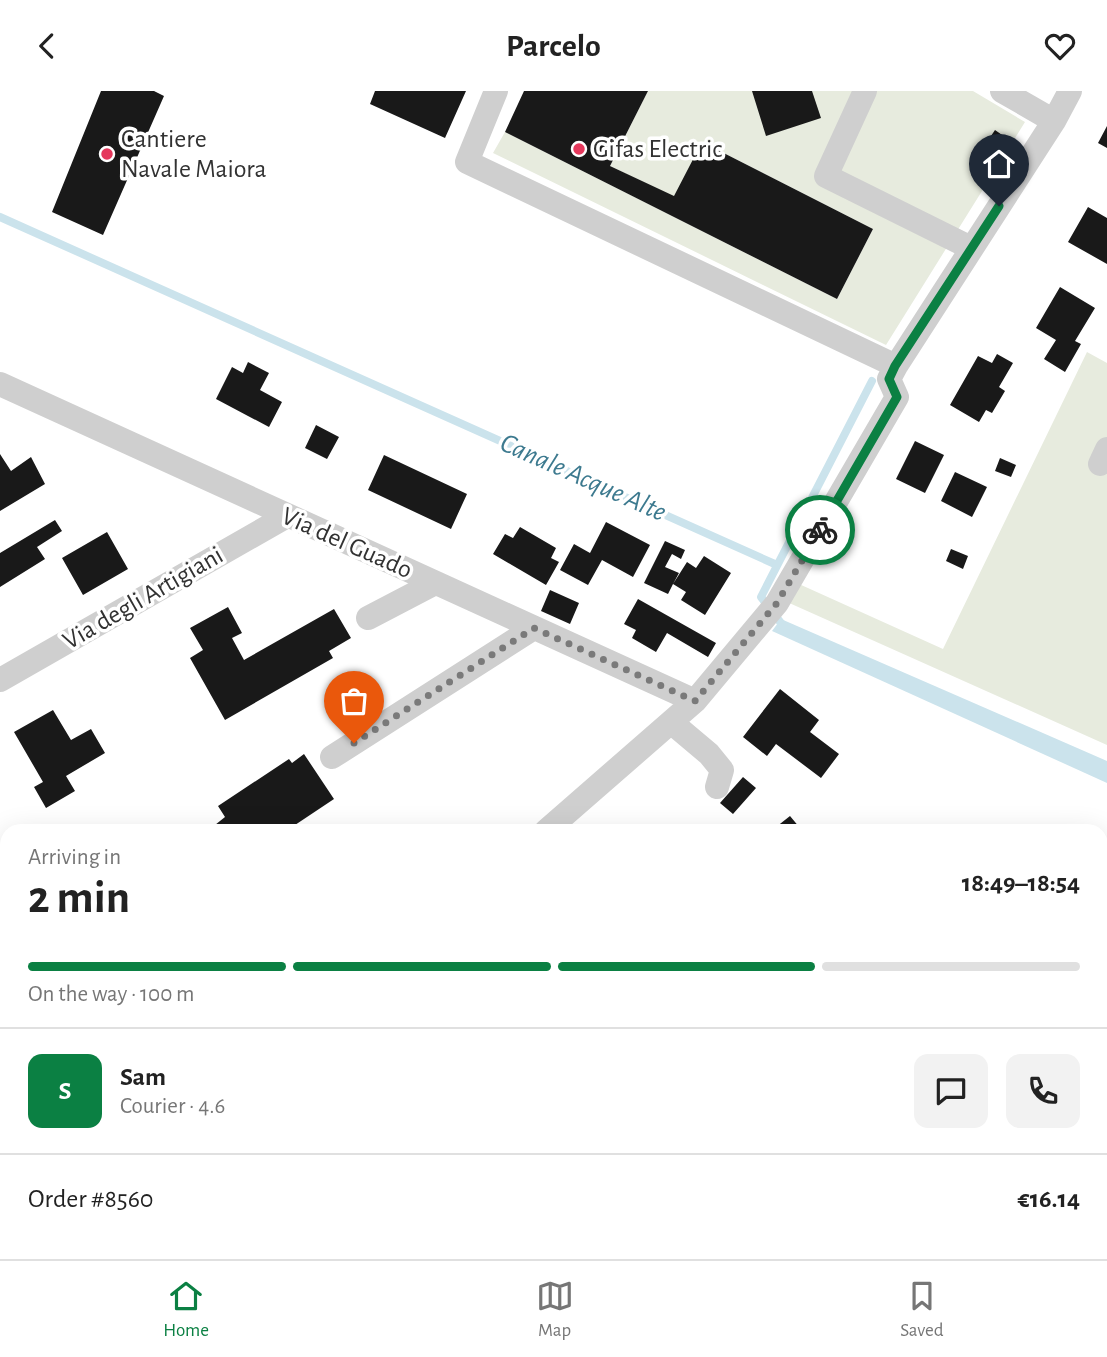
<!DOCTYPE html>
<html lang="en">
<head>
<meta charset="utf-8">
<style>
  body { margin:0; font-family:"Alegreya Sans",sans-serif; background:#f2f2f2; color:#222; height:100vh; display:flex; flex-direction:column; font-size:26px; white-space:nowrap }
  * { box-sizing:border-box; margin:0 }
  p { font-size:23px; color:#767676 }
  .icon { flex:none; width:38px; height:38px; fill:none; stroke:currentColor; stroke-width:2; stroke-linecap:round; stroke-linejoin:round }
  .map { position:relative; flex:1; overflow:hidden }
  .side { position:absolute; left:0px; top:733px; width:1108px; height:436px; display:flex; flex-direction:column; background:#fff; border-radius:21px 21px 0 0; box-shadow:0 7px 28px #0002 }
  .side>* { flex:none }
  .pin { position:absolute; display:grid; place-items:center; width:60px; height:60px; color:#fff; margin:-72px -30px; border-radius:50% 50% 50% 0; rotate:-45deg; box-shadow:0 0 7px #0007 }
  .pin .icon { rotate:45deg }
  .courier { position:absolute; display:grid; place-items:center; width:70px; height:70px; margin:-35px; border:5px solid #0b8043; border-radius:50%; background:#fff; color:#222; box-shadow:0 2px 9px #0007 }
  .summary em { font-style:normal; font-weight:700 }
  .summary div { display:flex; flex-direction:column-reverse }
  .summary { display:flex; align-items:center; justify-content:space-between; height:119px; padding:0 28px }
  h1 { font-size:46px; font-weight:700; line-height:52px }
  .bar { display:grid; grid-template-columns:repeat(4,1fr); gap:10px 7px; align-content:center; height:84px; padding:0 28px }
  .bar i { height:9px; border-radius:5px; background:#e0e0e0 }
  .bar .on { background:#0b8043 }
  .bar p { grid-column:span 4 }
  .line { display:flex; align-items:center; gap:18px; padding:0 28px; border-top:2px solid #e0e0e0 }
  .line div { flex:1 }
  .round { display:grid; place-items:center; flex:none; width:74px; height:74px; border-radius:14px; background:#f2f2f2 }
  header { display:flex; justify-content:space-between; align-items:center; height:91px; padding:0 28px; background:#fff; font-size:32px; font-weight:700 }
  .tab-bar { display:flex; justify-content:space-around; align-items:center; height:98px; border-top:2px solid #e0e0e0; background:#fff; font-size:19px; color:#767676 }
  .tab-bar a { display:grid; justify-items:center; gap:4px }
  .tab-bar .on { color:#0b8043 }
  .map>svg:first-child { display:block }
</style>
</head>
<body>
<header><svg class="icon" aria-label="back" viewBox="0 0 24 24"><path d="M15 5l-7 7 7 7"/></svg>Parcelo<svg class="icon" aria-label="heart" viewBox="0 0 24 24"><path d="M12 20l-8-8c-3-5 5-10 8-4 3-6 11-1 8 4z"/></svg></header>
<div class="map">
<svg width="1107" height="1168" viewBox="0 0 1107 1168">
  <rect width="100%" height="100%" fill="#fff"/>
  <path fill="#e7ebde" d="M648 0H973L1025 31 886 254 493 62 505 41 837 208 873 138 702 51 676 107 610 75Z
    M1087 261 1107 272V654L787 511 799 493 943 558Z"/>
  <path fill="#cbe3ec" d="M781 528 1107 670V692L772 540Z"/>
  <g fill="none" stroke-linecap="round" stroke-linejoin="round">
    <path stroke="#cbe3ec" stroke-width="8" d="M0 126 777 474
      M784 536 761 506 872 290
      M1101 963 1107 958
      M0 1109 7 1106"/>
  </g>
  <path fill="#191919" d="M101 0H154L164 5 103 144 52 121Z
    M375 0H466L445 47 370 13Z
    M524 0H648L610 75 674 105 702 51 873 138 837 208 505 41Z
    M752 0H812L821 27 766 45Z
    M1107 35V57L1098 52Z
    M995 39 1005 46 998 55 989 48Z
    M1088 116 1107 127V173L1068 151Z
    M1060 196 1095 217 1075 250 1081 253 1065 281 1044 268 1056 249 1036 237Z
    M997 263 1013 272 999 296 1005 300 992 322 986 319 979 331 950 314 978 265 992 272Z
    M248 271 269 282 260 299 282 311 269 336 216 308 232 276 243 282Z
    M316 334 339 346 327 368 305 357Z
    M915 350 944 364 925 402 896 388Z
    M0 363 11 380 31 366 45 393 0 420Z
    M384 364 467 403 451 438 368 399Z
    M1000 367 1016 374 1011 386 995 380Z
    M955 381 987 396 972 426 941 410Z
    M55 429 62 440 37 456 45 468 0 496V462Z
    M606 431 650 454 633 486 602 469 588 494 560 479 574 453 590 462Z
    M520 436 556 457 551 467 559 471 546 494 493 463 505 443 513 447Z
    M107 441 128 478 83 504 62 467Z
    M665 450 685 459 681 468 672 463 665 476 679 482 673 493 687 471 696 477 704 465 731 482 705 524 681 509 686 501 673 493 668 503 644 492Z
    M951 458 968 465 963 478 946 470Z
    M550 499 579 512 570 533 541 520Z
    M638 508 716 552 708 566 667 542 656 561 632 547 636 539 624 533Z
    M228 516 242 542 232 547 244 569 334 518 351 547 329 560 333 567 225 629 190 567 203 559 190 537Z
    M780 598 819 629 810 641 839 663 821 687 776 653 767 665 743 646Z
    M53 619 71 649 91 638 105 662 66 685 75 700 46 717 34 696 43 691 14 641Z
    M304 663 334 708 286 740H219L215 734 225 726 218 715 289 668 292 672Z
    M743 686 756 697 733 723 720 712Z
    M790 725 800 737 796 740H771Z
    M7 777V821L0 825V781Z"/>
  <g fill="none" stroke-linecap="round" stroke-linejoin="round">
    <path stroke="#cfcfcf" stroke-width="24" d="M496 0 467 71 896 275
      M865 0 826 85 971 157
      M1002 0 1054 30
      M0 293 695 610
      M1100 373 1107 358
      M368 527 435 492
      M0 589 287 425
      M671 631 709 663 722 679 717 696
      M332 666 534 537
      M546 740 695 610 777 512 897 306 889 288 896 275 1054 30 1070 0
      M0 1123 7 1120
      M907 1162 916 1168"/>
  </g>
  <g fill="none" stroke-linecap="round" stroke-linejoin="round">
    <path stroke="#7a7a7a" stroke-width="7" stroke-dasharray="0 12.6" d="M354 652 534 537 695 610 777 512 820 439"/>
    <path stroke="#0b8043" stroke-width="9" d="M820 439 897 306 889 288 895 275 999 115"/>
  </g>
  <g fill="#e5385c" stroke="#fff" stroke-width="2.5">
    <circle cx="579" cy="58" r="7"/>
    <circle cx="107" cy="63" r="7"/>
  </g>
  <g text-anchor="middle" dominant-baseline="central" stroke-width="7" stroke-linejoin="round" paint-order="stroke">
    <g font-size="26" fill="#323232" stroke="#fff" text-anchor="start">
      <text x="121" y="48">Cantiere<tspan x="121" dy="30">Navale Maiora</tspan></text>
      <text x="593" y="58">Gifas Electric</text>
    </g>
    <g font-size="26" fill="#323232" stroke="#fff">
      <text transform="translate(347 452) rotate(24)">Via del Guado</text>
      <text transform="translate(143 507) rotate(-30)">Via degli Artigiani</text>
    </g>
    <g font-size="28" font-style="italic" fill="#3d7a8f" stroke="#fff">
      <text transform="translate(583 387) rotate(24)">Canale Acque Alte</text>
    </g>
  </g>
</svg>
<div class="pin" style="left:354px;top:652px;background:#ea580c"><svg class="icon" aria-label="bag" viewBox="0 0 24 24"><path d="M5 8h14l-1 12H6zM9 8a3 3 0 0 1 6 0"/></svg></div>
<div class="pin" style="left:999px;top:115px;background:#1f2937"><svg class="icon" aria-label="home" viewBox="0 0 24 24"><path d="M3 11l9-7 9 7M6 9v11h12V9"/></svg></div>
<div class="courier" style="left:820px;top:439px"><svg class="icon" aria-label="bike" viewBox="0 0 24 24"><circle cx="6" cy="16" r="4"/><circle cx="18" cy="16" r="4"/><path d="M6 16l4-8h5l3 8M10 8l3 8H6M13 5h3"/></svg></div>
<section class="side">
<div class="summary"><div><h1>2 min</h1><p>Arriving in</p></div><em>18:49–18:54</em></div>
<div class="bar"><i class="on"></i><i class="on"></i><i class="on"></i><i></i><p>On the way · 100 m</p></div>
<div class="line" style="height:126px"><b class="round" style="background:#0b8043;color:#fff">S</b><div><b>Sam</b><p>Courier · 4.6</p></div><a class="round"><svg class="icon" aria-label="chat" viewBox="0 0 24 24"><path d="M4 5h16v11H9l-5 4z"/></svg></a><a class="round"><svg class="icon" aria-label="phone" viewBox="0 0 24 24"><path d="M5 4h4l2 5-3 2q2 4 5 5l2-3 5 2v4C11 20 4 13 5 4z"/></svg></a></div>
<div class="line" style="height:91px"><div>Order #8560</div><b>€16.14</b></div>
</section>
</div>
<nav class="tab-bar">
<a class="on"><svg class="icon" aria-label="home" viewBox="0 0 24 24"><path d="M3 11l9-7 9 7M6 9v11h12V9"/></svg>Home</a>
<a><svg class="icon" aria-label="map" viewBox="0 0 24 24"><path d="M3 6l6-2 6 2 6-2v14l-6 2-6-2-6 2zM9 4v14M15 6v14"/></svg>Map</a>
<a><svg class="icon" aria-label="saved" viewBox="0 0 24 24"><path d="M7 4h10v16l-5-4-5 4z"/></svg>Saved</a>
</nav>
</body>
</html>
